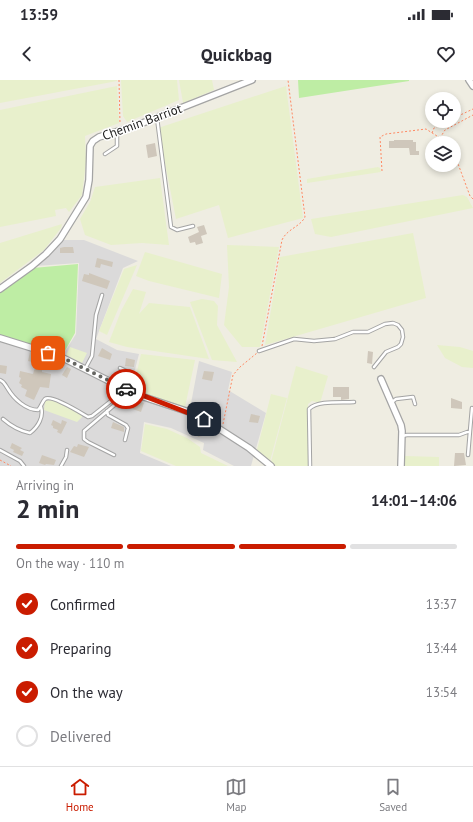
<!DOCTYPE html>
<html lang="en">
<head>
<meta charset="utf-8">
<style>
  body { margin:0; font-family:"PT Sans",sans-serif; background:#f7f7f7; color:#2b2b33; height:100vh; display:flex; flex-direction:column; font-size:15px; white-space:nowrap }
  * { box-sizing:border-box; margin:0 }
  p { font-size:13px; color:#7c7c81 }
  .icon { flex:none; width:22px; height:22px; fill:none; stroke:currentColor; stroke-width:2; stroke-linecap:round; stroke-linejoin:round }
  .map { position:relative; height:386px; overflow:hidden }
  .drawer { display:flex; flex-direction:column; background:#fff; flex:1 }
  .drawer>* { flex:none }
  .fabs { position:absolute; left:425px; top:12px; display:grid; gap:8px }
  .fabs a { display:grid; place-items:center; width:36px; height:36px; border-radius:50%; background:#fff; box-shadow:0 2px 6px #0003; font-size:20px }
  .pin { position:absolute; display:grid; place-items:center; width:34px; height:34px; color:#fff; margin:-17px; border-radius:8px; box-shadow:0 2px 6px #0006 }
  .courier { position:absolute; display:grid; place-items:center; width:40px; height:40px; margin:-20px; border:3px solid #ca1c00; border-radius:50%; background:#fff; color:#222; box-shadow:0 1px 5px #0007 }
  .overview em { font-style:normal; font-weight:800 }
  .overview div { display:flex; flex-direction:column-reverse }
  .overview { display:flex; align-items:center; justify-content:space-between; height:68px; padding:0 16px }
  h1 { font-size:26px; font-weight:800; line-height:30px }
  .bar { display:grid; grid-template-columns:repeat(4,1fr); gap:6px 4px; align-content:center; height:48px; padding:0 16px }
  .bar i { height:5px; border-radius:3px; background:#e1e1e2 }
  .bar .active { background:#ca1c00 }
  .bar p { grid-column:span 4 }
  ol { padding:0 16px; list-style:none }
  li { display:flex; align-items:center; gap:12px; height:44px }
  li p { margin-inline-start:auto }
  li .icon { padding:4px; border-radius:50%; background:#ca1c00; color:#fff; stroke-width:4 }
  li:last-child { color:#7c7c81 }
  li i { width:22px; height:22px; border:2px solid #e1e1e2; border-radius:50% }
  .status { display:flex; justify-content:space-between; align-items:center; height:28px; padding:0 20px; background:#fff; direction:ltr }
  .status svg { height:11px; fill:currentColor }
  header { display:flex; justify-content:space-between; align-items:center; height:52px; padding:0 16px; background:#fff; font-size:18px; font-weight:800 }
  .tab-bar { display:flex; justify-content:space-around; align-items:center; height:56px; border-top:1px solid #e1e1e2; background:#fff; font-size:11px; color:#7c7c81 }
  .tab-bar a { display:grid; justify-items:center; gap:2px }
  .tab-bar .active { color:#ca1c00 }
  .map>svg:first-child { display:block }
</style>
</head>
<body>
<div class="status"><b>13:59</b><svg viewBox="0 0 49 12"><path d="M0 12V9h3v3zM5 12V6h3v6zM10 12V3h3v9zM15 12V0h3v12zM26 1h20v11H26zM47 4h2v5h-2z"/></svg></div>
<header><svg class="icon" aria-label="back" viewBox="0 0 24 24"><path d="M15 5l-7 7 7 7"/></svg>Quickbag<svg class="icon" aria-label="heart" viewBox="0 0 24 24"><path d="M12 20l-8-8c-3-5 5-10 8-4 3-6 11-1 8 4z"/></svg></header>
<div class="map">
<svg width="473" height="386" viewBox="0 0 473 386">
  <rect width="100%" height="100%" fill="#efede2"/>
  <path fill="#dbdada" d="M62 160H84L138 181 123 188 96 259 117 270 139 274 129 313 189 334 199 281 232 292 228 310 266 333 251 386H234L203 370 204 363 171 348 144 342 140 373 171 386H0V261L61 278 76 254 79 183 35 186Z"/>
  <path fill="#e8f0cc" d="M0 0H117V1L0 23Z
    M121 0H177L179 20 127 42 123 36Z
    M179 0H212L214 10 183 23Z
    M117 6 119 43 85 56 86 82 82 115 69 132 66 128 55 130 56 136 0 147V30Z
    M286 6 303 138 228 158 219 125 176 139 158 48Z
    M378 87 380 88 381 92 307 103V99Z
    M160 98 169 165 142 163 111 165 85 155 80 139 90 122 95 107Z
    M463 115 467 117 473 128 331 157 315 154 311 139Z
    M62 144 61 148 44 170 0 203V163Z
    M413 153 426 218 265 265 280 177Z
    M227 165 279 167 260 267H242L224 245 229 207Z
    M145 172 222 194 219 218 149 201 136 196Z
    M137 185 107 255 99 251 124 189Z
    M133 209 146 212 139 234 149 223 190 227 209 279 127 267 109 262 121 231Z
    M202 219 214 221 218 226 217 245 237 282 212 280 190 222Z
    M437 265 460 267 473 271V288L462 287 445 278Z
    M70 267 87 273 82 283 66 275Z
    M141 274 195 280 185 327 153 319 133 309Z
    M296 286 328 296 320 323 312 321 308 324V386H276L271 382Z
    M271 314 287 318 270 381 257 370Z
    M52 320 82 334V337L77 342 44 330 45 321Z
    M145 344 167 349 187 358 200 367 201 373 228 386H176L141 371Z
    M405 376 439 377V386H405Z"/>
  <path fill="#beeda4" d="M298 0H409V1L299 18Z
    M78 184 75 253 62 276 0 255V211L33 188Z"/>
  <path fill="#cfc7bb" d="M394 60H413V62H416V71H419V75H410L409 68H389V61H394Z
    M155 63 157 76 148 78 146 65Z
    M204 145 207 154 201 156 203 163 196 165 195 162 190 163 188 157 199 152 197 147Z
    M64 167H73L74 173H60V168Z
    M97 178 113 182 112 187 101 184 100 188 95 187Z
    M89 193 110 201 107 209 82 201 84 194 89 195Z
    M102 268 112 274 110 280 98 276Z
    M368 271 373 272 372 284 367 283Z
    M30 272 56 280 55 284 40 280 39 289 42 290V292L51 294 49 308 40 307 34 320 25 316 27 310 21 307 22 305 19 303 21 298 19 297 20 291 33 294 36 283 28 281Z
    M126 278 135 280 134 287 125 286Z
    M0 285 7 286 6 294 0 293Z
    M67 287 71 289 67 298 62 295Z
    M204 291 214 292 212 301 202 299Z
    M333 307H349V319L341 320V317H333Z
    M127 317 144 323 141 332 130 328 132 324 124 321Z
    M451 318 462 322V329L451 328Z
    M251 334 260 336 258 343 249 342Z
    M53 340 61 344 62 340 67 342 61 354 57 352 58 350 53 348V346L51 345Z
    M113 342 124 347V352L111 348Z
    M205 345 207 351 201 353 202 356 198 357 195 348Z
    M12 363 22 368 20 370 24 372 22 376 13 372 14 370 10 368Z
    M78 364 89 367 84 377 70 372 74 366 77 367Z
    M455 373H464L466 385 454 386Z
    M42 375 56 380 54 385 46 384 45 385 39 383Z"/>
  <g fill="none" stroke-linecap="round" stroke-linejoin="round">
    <defs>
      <path id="lane" d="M157 38 171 147 177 150 193 146
        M105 74 117 66V53
        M259 271 294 259 314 261 335 259 353 252H368L385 244 393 243 398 245 402 250 403 257 401 264 398 267 386 272 374 287
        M85 289 92 276 96 235 102 215
        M0 300C5 302 5 305 8 309 14 319 26 330 38 330 41 327 42 322 45 319 51 314 81 333 88 337L92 336 116 317 122 308
        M392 322 396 319 413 317 415 324
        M107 331 108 335 126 345 128 348 125 360
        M3 339C11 346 20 351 30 353 38 347 44 337 41 327
        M402 356 407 355H459L470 351 472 328
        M0 370 20 381 24 386
        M114 375 88 362 84 359V351L125 316 128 306V296L126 291 120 288
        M468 375 470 351
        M61 386 66 377 67 370
        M310 386 309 329C318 320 342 323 354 322"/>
      <path id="street" d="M469 0 473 6
        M0 209 32 186 46 174 60 159 86 117 89 100 90 66 93 61 99 57 135 46 252 0
        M0 258 61 277 135 314 192 333 204 339 249 368 271 386
        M381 299 401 345 402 351 401 386"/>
    </defs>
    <use href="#lane" stroke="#a4a4a4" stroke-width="4.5"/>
    <use href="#street" stroke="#a4a4a4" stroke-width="8"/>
    <path stroke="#ff8963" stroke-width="1" stroke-dasharray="2 2" stroke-linecap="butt" d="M119 0 120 44
      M454 38 473 29
      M432 53 434 48 448 41
      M440 58 445 50 473 35
      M454 73 470 116 473 119
      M382 91 380 57 386 54 426 49 448 63
      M262 266 282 160C287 149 300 147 305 137L288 0
      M223 344 233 295 240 287 257 273
      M0 380 11 386"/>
    <use href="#lane" stroke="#fff" stroke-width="2.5"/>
    <use href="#street" stroke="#fff" stroke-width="5.5"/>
  </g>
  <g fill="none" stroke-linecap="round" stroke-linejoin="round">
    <path stroke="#666662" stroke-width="4" stroke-dasharray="0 7.2" d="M48 273 61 277 126 309"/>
    <path stroke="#ca1c00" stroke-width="5" d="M126 309 204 339"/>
  </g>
  <g text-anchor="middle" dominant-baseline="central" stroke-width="3" stroke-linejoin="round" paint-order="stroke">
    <g font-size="13" fill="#1d1d1d" stroke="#fff">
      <text transform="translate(142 42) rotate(-20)">Chemin Barriot</text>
    </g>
  </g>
</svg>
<div class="fabs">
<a><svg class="icon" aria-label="locate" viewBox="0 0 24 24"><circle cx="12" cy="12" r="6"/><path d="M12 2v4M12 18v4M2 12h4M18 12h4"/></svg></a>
<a><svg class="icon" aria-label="layers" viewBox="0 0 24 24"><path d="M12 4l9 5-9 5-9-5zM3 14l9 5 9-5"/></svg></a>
</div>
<div class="pin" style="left:48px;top:273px;background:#ea580c"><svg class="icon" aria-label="bag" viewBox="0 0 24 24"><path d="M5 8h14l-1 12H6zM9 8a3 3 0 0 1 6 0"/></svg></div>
<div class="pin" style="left:204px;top:339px;background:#1f2937"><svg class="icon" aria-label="home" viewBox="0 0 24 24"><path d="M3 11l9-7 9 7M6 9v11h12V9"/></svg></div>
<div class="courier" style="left:126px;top:309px"><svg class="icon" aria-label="car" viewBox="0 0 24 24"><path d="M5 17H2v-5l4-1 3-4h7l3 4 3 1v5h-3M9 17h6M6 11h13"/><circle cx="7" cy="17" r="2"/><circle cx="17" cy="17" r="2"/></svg></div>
</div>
<section class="drawer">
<div class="overview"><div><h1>2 min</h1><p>Arriving in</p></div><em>14:01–14:06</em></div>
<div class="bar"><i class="active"></i><i class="active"></i><i class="active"></i><i></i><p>On the way · 110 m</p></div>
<ol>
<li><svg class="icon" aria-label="check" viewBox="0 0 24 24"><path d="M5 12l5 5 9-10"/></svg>Confirmed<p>13:37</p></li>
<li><svg class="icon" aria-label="check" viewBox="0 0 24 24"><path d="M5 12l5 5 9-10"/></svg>Preparing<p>13:44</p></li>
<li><svg class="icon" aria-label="check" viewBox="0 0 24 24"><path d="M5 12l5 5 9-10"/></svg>On the way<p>13:54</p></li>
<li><i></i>Delivered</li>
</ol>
</section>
<nav class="tab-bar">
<a class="active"><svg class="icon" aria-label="home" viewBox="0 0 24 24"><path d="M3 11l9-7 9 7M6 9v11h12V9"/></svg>Home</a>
<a><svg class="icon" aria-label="map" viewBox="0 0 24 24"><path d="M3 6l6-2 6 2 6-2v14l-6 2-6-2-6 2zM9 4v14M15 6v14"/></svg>Map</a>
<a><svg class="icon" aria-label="saved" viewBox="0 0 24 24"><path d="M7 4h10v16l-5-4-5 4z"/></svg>Saved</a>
</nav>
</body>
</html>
